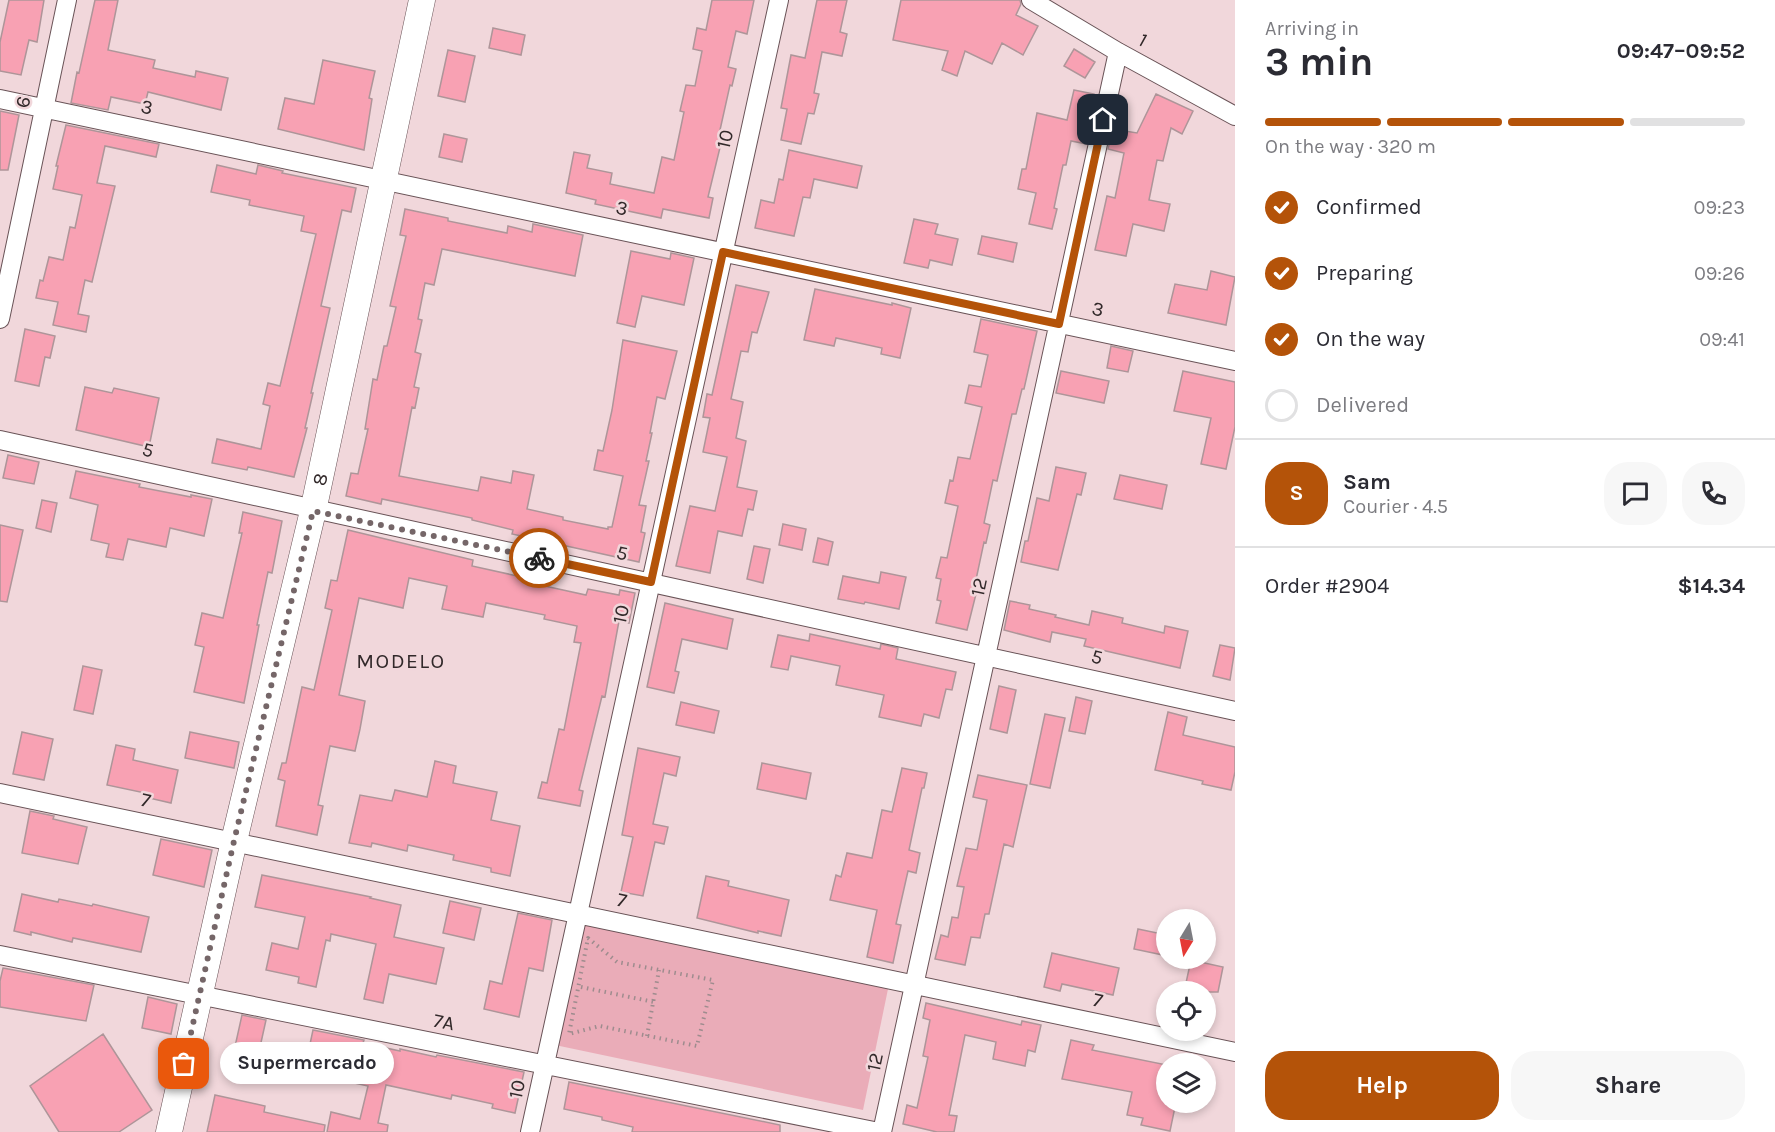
<!DOCTYPE html>
<html lang="en">
<head>
<meta charset="utf-8">
<style>
  body { margin:0; font-family:Karla,sans-serif; background:#f7f7f7; color:#2b2b33; height:100vh; display:flex; flex-direction:column; font-size:22px; white-space:nowrap }
  * { box-sizing:border-box; margin:0 }
  p { font-size:20px; color:#7c7c81 }
  .icon { flex:none; width:33px; height:33px; fill:none; stroke:currentColor; stroke-width:2; stroke-linecap:round; stroke-linejoin:round }
  .map { position:relative; flex:1; overflow:hidden }
  .drawer { display:flex; flex-direction:column; background:#fff; width:540px }
  .drawer>* { flex:none }
  .needle { width:39px; rotate:190deg }
  .buttons { position:absolute; left:1156px; top:909px; display:grid; gap:12px }
  .buttons a { display:grid; place-items:center; width:60px; height:60px; border-radius:50%; background:#fff; box-shadow:0 3px 9px #0003; font-size:30px }
  .pin { position:absolute; display:grid; place-items:center; width:51px; height:51px; color:#fff; margin:-26px; border-radius:12px; box-shadow:0 3px 9px #0006 }
  .courier { position:absolute; display:grid; place-items:center; width:60px; height:60px; margin:-30px; border:4px solid #b45309; border-radius:50%; background:#fff; color:#222; box-shadow:0 2px 8px #0007 }
  .bubble { position:absolute; height:42px; border-radius:21px; background:#fff; box-shadow:0 3px 9px #0003; font-size:20px; font-weight:700; line-height:42px; text-align:center }
  .headline em { font-style:normal; font-weight:700 }
  .headline div { display:flex; flex-direction:column-reverse }
  .headline { display:flex; align-items:center; justify-content:space-between; height:102px; padding:0 30px }
  h1 { font-size:39px; font-weight:700; line-height:45px }
  .bar { display:grid; grid-template-columns:repeat(4,1fr); gap:9px 6px; align-content:center; height:72px; padding:0 30px }
  .bar i { height:8px; border-radius:4px; background:#e1e1e2 }
  .bar .current { background:#b45309 }
  .bar p { grid-column:span 4 }
  .line { display:flex; align-items:center; gap:15px; padding:0 30px; border-top:2px solid #e1e1e2 }
  .line div { flex:1 }
  .round { display:grid; place-items:center; flex:none; width:63px; height:63px; border-radius:24px; background:#f7f7f7 }
  ol { padding:0 30px; list-style:none }
  li { display:flex; align-items:center; gap:18px; height:66px }
  li p { margin-inline-start:auto }
  li .icon { padding:6px; border-radius:50%; background:#b45309; color:#fff; stroke-width:4 }
  li:last-child { color:#7c7c81 }
  li i { width:33px; height:33px; border:3px solid #e1e1e2; border-radius:50% }
  .button { display:flex; gap:12px; margin-top:auto; padding:12px 30px }
  .button a { flex:1; height:69px; border-radius:24px; background:#b45309; color:#fff; font-size:24px; font-weight:700; line-height:69px; text-align:center }
  .button a+a { background:#f7f7f7; color:#2b2b33 }
  main { display:flex; flex:1; min-height:0 }
  .map>svg:first-child { display:block }
</style>
</head>
<body>
<main>
<div class="map">
<svg width="1235" height="1132" viewBox="0 0 1235 1132">
  <rect width="100%" height="100%" fill="#f1d7db"/>
  <path fill="#eaacb8" d="M581 923 888 989 863 1110 555 1045Z"/>
  <path fill="#f8a1b3" stroke="#ae9599" stroke-width="1.5" d="M9 0H44L37 42 29 40 21 75 0 71V42Z
    M95 0H118L108 50 155 60 153 68 195 77 196 71 228 78 221 110 148 92 145 104 111 97 108 110 71 103 77 72 79 73Z
    M712 0H754L747 34 736 31 728 67 736 69 732 86 730 85 720 130 724 131 708 197 713 198 709 218 663 209 661 218 595 204 596 200 566 193 574 152 590 155 587 168 612 173 610 184 654 193 662 157 674 160 684 112 680 111 686 85 695 86 702 51 693 49 697 28 706 30Z
    M817 0H847L840 32 847 34 842 56 822 52 814 93 819 94 814 114 808 113 801 144 781 140 787 109 781 108 791 55 805 58Z
    M901 0H1020L1021 4 1016 15 1038 26 1023 55 1002 43 992 64 965 51 957 76 942 70 948 51 893 40Z
    M493 28 525 35 521 55 489 48Z
    M1074 49 1095 62 1085 78 1064 66Z
    M448 50 475 56 465 102 438 96Z
    M323 60 375 71 369 98 372 99 364 150 278 129 285 98 314 104Z
    M1074 90 1094 94 1088 124 1091 125 1086 144 1071 141 1066 165H1063L1054 208 1057 209 1052 229 1029 224 1036 193 1018 189 1022 169H1026L1037 113 1067 120Z
    M1156 94 1193 111 1182 134 1171 128 1163 161 1157 160 1149 200 1170 204 1164 231 1133 224 1126 256 1095 250 1107 196 1115 198 1124 153 1108 149 1113 129 1137 133Z
    M0 111 19 115 8 170H0Z
    M66 125 159 144 156 157 105 146 97 183 115 186 92 282 85 280 78 314 89 316 86 332 53 325 58 302 36 298 40 280 43 281 49 257 63 260 70 227 75 228 82 195 53 189 58 166H56Z
    M444 134 467 139 462 162 439 157Z
    M789 150 862 166 857 188 814 179 810 198 803 197 794 236 755 228 761 200 774 203 779 179 783 180Z
    M217 165 256 174 258 165 283 171 282 173 356 188 351 212 342 210 321 306 330 308 311 393H313L305 428H307L294 477 248 467 247 470 212 463 217 439 261 449 270 406 263 404 268 383 280 386 316 234 301 231 304 216 249 205 250 200 211 192Z
    M405 209 448 218V221L507 233 508 226 532 232 533 224 583 235 575 276 442 249 434 285 425 283 418 319 422 320 415 352 421 354 414 387 419 388 415 408 412 407 399 476 478 491 481 477 511 483 513 471 534 475 527 509 563 517V520L608 529V527H612L623 476 594 470 598 450 603 451 612 410 623 340 677 351 665 399 657 397 650 433H652L646 461H649L639 505 646 506 641 532 645 533 639 562 512 534 513 530 472 520V518L382 499 381 504 346 496 351 473 358 474 368 429H365L373 379 377 380 384 346H387L396 307 390 306 406 236 400 235Z
    M914 219 938 224 935 234 958 239 952 265 930 260 928 268 904 263Z
    M982 236 1017 243 1013 262 978 254Z
    M631 251 670 259 671 253 694 258 684 305 642 296 635 327 617 323Z
    M1211 271 1235 277 1226 325 1168 313 1175 284 1207 290Z
    M736 285 769 292 757 333 752 332 748 352 741 351 731 399 743 402 736 438 746 441 737 487 757 491 753 510 748 509 742 536 718 531 710 573 676 566 690 506 715 511 727 457 703 452 710 418 703 417 707 394 712 395Z
    M815 289 892 305V303L911 308 900 358 881 354 882 348 836 338 834 346 804 340Z
    M981 319 1037 331 1024 389H1022L1016 414H1012L997 481 993 480 984 523 990 525 986 543 984 542 974 589 977 590 967 630 936 623 941 601 937 600 941 579 936 578 941 557 947 558 958 506 945 503 950 480 953 481 958 457 970 459 982 407 965 403 969 385 981 387 988 355 974 352Z
    M25 329 55 336 50 358 45 357 39 386 15 381Z
    M1111 346 1133 351 1128 372 1107 368Z
    M1061 371 1109 381 1104 403 1056 393Z
    M1183 371 1235 382V427L1226 469 1201 464 1211 418 1174 411Z
    M85 387 112 393 114 388 159 398 149 447 76 430Z
    M8 455 39 462 34 484 3 478Z
    M1056 467 1086 473 1081 495 1077 494 1058 570 1021 562 1025 541H1028L1037 498 1049 501Z
    M76 471 140 484 139 487 191 497V495L212 499 204 536 170 528 166 547 128 539 123 560 106 557 109 544 91 540 98 505 70 498Z
    M1120 475 1167 485 1162 509 1114 499Z
    M42 500 57 503 51 532 36 528Z
    M243 512 282 521 272 573 268 572 257 625H259L244 703 194 692 204 647 195 645 202 613 223 618 242 533H239Z
    M783 524 806 529 802 550 779 545Z
    M0 525 23 530 7 602 0 601Z
    M348 530 473 560 472 566 522 577 523 573 541 577 540 585 586 595 588 589 619 595 620 590 635 593 629 623 619 621 605 697 602 696 579 790 583 791 580 806 538 798 542 782 547 783 559 729 564 730 581 643 574 642 577 626 544 619 545 615 486 603 483 617 442 609 447 586 409 578 403 608 359 598 339 695 365 701 360 729 355 751 330 746 318 805 323 806 317 835 276 826 285 781 278 779 282 763H286L302 687 314 690 332 610 325 608 331 580 337 581Z
    M818 538 833 542 828 565 813 562Z
    M754 546 770 549 763 583 747 579Z
    M881 572 906 577 899 609 865 602 864 604 838 599 843 576 879 583Z
    M1010 601 1030 605 1029 609 1056 615 1055 617 1089 625 1092 611 1123 618 1122 623 1164 633 1165 626 1188 631 1180 668 1084 646 1086 639 1052 632 1050 642 1004 630Z
    M665 603 733 619 727 649 682 639 675 671 679 672 674 693 647 687Z
    M810 634 880 649 881 644 898 648 896 659 956 672 952 690 946 689 939 718 924 714 921 726 879 717 884 695 836 685 840 666 791 656 788 670 771 667 778 635 809 641Z
    M1220 645 1235 648 1230 680 1213 676Z
    M83 666 102 670 93 714 74 710Z
    M999 686 1016 690 1007 733 990 729Z
    M1076 697 1092 701 1085 734 1069 731Z
    M681 702 719 711 714 733 676 725Z
    M1168 712 1187 717 1183 735 1235 747V772L1231 790 1202 784 1203 781 1155 770Z
    M1045 714 1065 718 1050 788 1030 784Z
    M22 732 53 739 44 780 13 774Z
    M190 732 239 742 234 768 185 758Z
    M116 745 135 749 133 760 178 770 171 803 149 798 150 794 107 785Z
    M638 748 680 757 676 776 664 773 653 824 668 827 664 844 655 842 643 896 621 892 633 837 622 835Z
    M435 761 456 766 453 783 497 792 491 820 520 826 510 876 491 872V868L453 860 454 855 408 845 407 851 372 843 371 847 349 843 360 795 392 801 395 790 427 797Z
    M762 763 811 773 806 799 757 789Z
    M902 768 927 773 924 788H922L909 850 920 853 916 873 908 871 896 924 901 925 893 963 867 957 877 910 830 900 836 875 841 877 847 853 872 858 882 810 892 812Z
    M978 775 1027 785 1013 847 1004 844 989 914H985L980 938 971 937 965 965 935 959 941 935 948 937 952 917 958 918 964 887 957 886 966 848 977 850 987 800 973 797Z
    M30 811 54 816 53 819 87 827 78 864 22 853Z
    M161 839 212 850 204 887 153 875Z
    M262 875 371 897 370 898 401 905 394 937 444 948 436 984 389 974 383 1003 364 999 376 944 331 934 330 941 326 940 316 987 298 983 299 977 266 970 272 943 298 949 305 917 255 907Z
    M706 876 729 881 728 886 789 900 781 936 758 931V933L697 918Z
    M22 894 58 902 59 899 92 906 93 904 149 917 141 952 73 938 72 942 31 932V935L14 931Z
    M450 901 481 908 474 940 443 933Z
    M518 913 552 920 543 971 529 968 519 1017 484 1009 490 981 502 984Z
    M1138 929 1167 935 1163 955 1134 949Z
    M1052 953 1119 968 1113 995 1062 984 1060 991 1044 987Z
    M1191 960 1223 967 1218 992H1184Z
    M3 968 94 985 86 1021 0 1007V981Z
    M148 997 177 1004 171 1034 142 1028Z
    M926 1003 1021 1025 1022 1021 1041 1025 1035 1052 1028 1050 1025 1066 993 1059 996 1042 965 1035 949 1115 957 1116 954 1132H937L903 1124 907 1105 917 1108 928 1057 923 1056 930 1020 923 1018Z
    M242 1015 266 1020 258 1056 234 1051Z
    M313 1030 364 1040 363 1043 400 1051V1049L436 1057 437 1055 524 1072 515 1113 492 1108 493 1104 452 1095 451 1099 386 1085 378 1123 388 1125 387 1132H327L331 1112 360 1119 368 1086 336 1079 338 1070 306 1063Z
    M103 1034 152 1110 119 1132H59L30 1086Z
    M1071 1040 1094 1045 1092 1050 1167 1065V1105L1175 1107 1170 1131 1141 1125 1143 1118 1127 1115 1132 1092 1062 1079Z
    M569 1082 780 1125V1132H632L633 1127 602 1120V1117L564 1109Z
    M215 1095 265 1106 264 1112 325 1125 324 1132H207Z"/>
  <g fill="none" stroke-linecap="round" stroke-linejoin="round">
    <defs>
      <path id="street" d="M1031 0 1118 52 1235 116
        M0 99 1235 361
        M0 319 67 0
        M0 440C411 533 824 618 1235 711
        M0 793 1235 1052
        M0 955 879 1132
        M530 1132 779 0
        M882 1132 1118 52"/>
      <g id="secondary">
        <path id="s1" d="M169 1132 234 841 313 511 422 0"/>
      </g>
    </defs>
    <use href="#street" stroke="#695357" stroke-width="20"/>
    <use href="#secondary" stroke="#695357" stroke-width="27"/>
    <path stroke="#9e8c8e" stroke-width="4" stroke-dasharray="1.5 4.5" stroke-linecap="butt" d="M588 938 617 962 713 980 697 1046 600 1026 569 1034Z
      M581 987 654 1002
      M647 1036 659 970"/>
    <use href="#street" stroke="#fff" stroke-width="18"/>
    <use href="#secondary" stroke="#fff" stroke-width="26"/>
  </g>
  <g fill="none" stroke-linecap="round" stroke-linejoin="round">
    <path stroke="#756668" stroke-width="6" stroke-dasharray="0 10.8" d="M184 1064 234 841 313 511 539 558"/>
    <path stroke="#b45309" stroke-width="8" d="M539 558 651 582 723 252 1059 324 1103 120"/>
  </g>
  <g text-anchor="middle" dominant-baseline="central" stroke-width="5" stroke-linejoin="round" paint-order="stroke">
    <g font-size="20" fill="#32292a" stroke="#f1d7db">
      <text transform="translate(1143 40) rotate(29)">1</text>
      <text transform="translate(23 102) rotate(-78)">6</text>
      <text transform="translate(147 107) rotate(12)">3</text>
      <text transform="translate(725 139) rotate(-77)">10</text>
      <text transform="translate(622 208) rotate(12)">3</text>
      <text transform="translate(1098 309) rotate(12)">3</text>
      <text transform="translate(148 450) rotate(13)">5</text>
      <text stroke="none"><textPath href="#s1" startOffset="670">8</textPath></text>
      <text transform="translate(622 553) rotate(12)">5</text>
      <text transform="translate(979 587) rotate(-78)">12</text>
      <text transform="translate(621 614) rotate(-78)">10</text>
      <text transform="translate(1097 657) rotate(13)">5</text>
      <text transform="translate(146 800) rotate(12)">7</text>
      <text transform="translate(622 900) rotate(12)">7</text>
      <text transform="translate(1098 1000) rotate(12)">7</text>
      <text transform="translate(444 1022) rotate(11)">7A</text>
      <text transform="translate(875 1062) rotate(-78)">12</text>
      <text transform="translate(517 1089) rotate(-78)">10</text>
    </g>
    <g font-size="21" letter-spacing="1.5" fill="#32292a" stroke="#f1d7db">
      <text x="401" y="661">MODELO</text>
    </g>
  </g>
</svg>
<div class="buttons">
<a><svg class="needle" viewBox="-14 -14 28 28"><path d="M0-13l5 13h-10z" fill="#e53935"/><path d="M0 13l5-13h-10z" fill="#7c7c81"/></svg></a>
<a><svg class="icon" aria-label="locate" viewBox="0 0 24 24"><circle cx="12" cy="12" r="6"/><path d="M12 2v4M12 18v4M2 12h4M18 12h4"/></svg></a>
<a><svg class="icon" aria-label="layers" viewBox="0 0 24 24"><path d="M12 4l9 5-9 5-9-5zM3 14l9 5 9-5"/></svg></a>
</div>
<div class="pin" style="left:184px;top:1064px;background:#ea580c"><svg class="icon" aria-label="bag" viewBox="0 0 24 24"><path d="M5 8h14l-1 12H6zM9 8a3 3 0 0 1 6 0"/></svg></div>
<div class="pin" style="left:1103px;top:120px;background:#1f2937"><svg class="icon" aria-label="home" viewBox="0 0 24 24"><path d="M3 11l9-7 9 7M6 9v11h12V9"/></svg></div>
<div class="courier" style="left:539px;top:558px"><svg class="icon" aria-label="bike" viewBox="0 0 24 24"><circle cx="6" cy="16" r="4"/><circle cx="18" cy="16" r="4"/><path d="M6 16l4-8h5l3 8M10 8l3 8H6M13 5h3"/></svg></div>
<div class="bubble" style="left:220px;top:1042px;width:174px">Supermercado</div>
</div>
<section class="drawer">
<div class="headline"><div><h1>3 min</h1><p>Arriving in</p></div><em>09:47–09:52</em></div>
<div class="bar"><i class="current"></i><i class="current"></i><i class="current"></i><i></i><p>On the way · 320 m</p></div>
<ol>
<li><svg class="icon" aria-label="check" viewBox="0 0 24 24"><path d="M5 12l5 5 9-10"/></svg>Confirmed<p>09:23</p></li>
<li><svg class="icon" aria-label="check" viewBox="0 0 24 24"><path d="M5 12l5 5 9-10"/></svg>Preparing<p>09:26</p></li>
<li><svg class="icon" aria-label="check" viewBox="0 0 24 24"><path d="M5 12l5 5 9-10"/></svg>On the way<p>09:41</p></li>
<li><i></i>Delivered</li>
</ol>
<div class="line" style="height:108px"><b class="round" style="background:#b45309;color:#fff">S</b><div><b>Sam</b><p>Courier · 4.5</p></div><a class="round"><svg class="icon" aria-label="chat" viewBox="0 0 24 24"><path d="M4 5h16v11H9l-5 4z"/></svg></a><a class="round"><svg class="icon" aria-label="phone" viewBox="0 0 24 24"><path d="M5 4h4l2 5-3 2q2 4 5 5l2-3 5 2v4C11 20 4 13 5 4z"/></svg></a></div>
<div class="line" style="height:78px"><div>Order #2904</div><b>$14.34</b></div>
<div class="button"><a>Help</a><a>Share</a></div>
</section>
</main>
</body>
</html>
